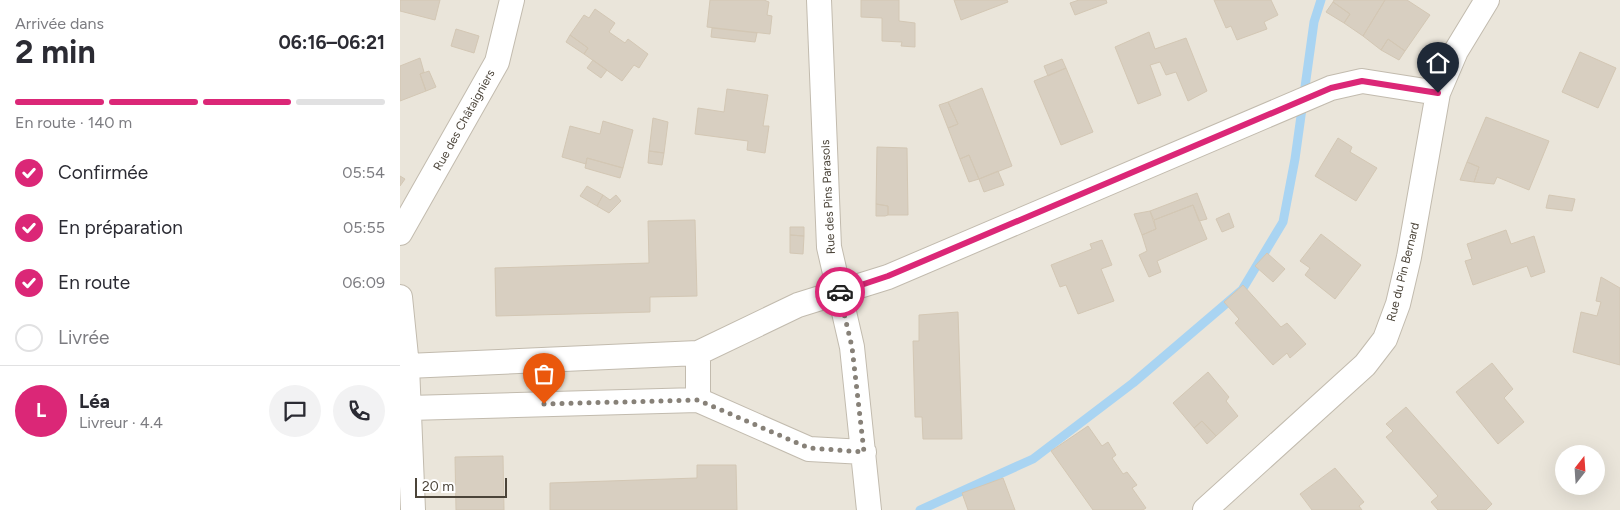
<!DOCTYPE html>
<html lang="fr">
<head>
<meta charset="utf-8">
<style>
  body { margin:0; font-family:Figtree,sans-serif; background:#f2f2f3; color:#2b2b33; height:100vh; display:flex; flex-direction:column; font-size:19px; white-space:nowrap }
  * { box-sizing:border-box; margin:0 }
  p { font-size:16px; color:#7c7c81 }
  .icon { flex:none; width:28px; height:28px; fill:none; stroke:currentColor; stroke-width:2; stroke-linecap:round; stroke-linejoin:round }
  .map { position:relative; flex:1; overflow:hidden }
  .sheet { display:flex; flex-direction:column; background:#fff; width:400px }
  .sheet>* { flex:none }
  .needle { width:32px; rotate:17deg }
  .controls { position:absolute; left:1155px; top:445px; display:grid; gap:10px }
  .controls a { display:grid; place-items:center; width:50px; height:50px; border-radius:50%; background:#fff; box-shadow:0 5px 20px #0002; font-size:25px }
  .scale { position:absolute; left:15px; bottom:12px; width:92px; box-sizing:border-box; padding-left:5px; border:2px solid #4b4439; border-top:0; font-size:14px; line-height:18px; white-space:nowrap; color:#4b4439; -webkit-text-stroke:4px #fff; paint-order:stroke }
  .pin { position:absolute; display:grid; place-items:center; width:42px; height:42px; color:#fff; margin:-51px -21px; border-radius:50% 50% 50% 0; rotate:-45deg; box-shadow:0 0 5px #0007 }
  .pin .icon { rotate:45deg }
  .courier { position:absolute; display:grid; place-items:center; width:50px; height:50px; margin:-25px; border:4px solid #db2777; border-radius:50%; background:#fff; color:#222; box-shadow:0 1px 6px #0007 }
  .head em { font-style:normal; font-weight:700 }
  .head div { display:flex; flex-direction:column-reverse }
  .head { display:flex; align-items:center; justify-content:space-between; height:85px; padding:0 15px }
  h1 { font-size:32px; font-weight:700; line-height:38px }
  .bar { display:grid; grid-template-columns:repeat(4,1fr); gap:8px 5px; align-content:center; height:60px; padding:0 15px }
  .bar i { height:6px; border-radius:4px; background:#e1e1e2 }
  .bar .selected { background:#db2777 }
  .bar p { grid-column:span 4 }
  .line { display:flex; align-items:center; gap:12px; padding:0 15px; border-top:1px solid #e1e1e2 }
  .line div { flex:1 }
  .round { display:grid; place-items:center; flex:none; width:52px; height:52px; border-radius:26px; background:#f2f2f3 }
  ol { padding:0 15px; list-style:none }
  li { display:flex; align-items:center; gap:15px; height:55px }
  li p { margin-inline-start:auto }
  li .icon { padding:5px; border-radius:50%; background:#db2777; color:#fff; stroke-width:4 }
  li:last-child { color:#7c7c81 }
  li i { width:28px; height:28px; border:2px solid #e1e1e2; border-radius:50% }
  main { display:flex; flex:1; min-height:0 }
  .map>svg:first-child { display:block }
</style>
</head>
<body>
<main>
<section class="sheet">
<div class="head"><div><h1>2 min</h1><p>Arrivée dans</p></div><em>06:16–06:21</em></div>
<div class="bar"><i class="selected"></i><i class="selected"></i><i class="selected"></i><i></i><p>En route · 140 m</p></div>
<ol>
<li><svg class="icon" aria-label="check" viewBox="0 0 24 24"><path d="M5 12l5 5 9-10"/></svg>Confirmée<p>05:54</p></li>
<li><svg class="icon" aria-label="check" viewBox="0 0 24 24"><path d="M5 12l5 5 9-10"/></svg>En préparation<p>05:55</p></li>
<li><svg class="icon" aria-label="check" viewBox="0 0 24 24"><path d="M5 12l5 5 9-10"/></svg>En route<p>06:09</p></li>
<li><i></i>Livrée</li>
</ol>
<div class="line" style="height:90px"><b class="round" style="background:#db2777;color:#fff">L</b><div><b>Léa</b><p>Livreur · 4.4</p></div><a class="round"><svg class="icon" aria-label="chat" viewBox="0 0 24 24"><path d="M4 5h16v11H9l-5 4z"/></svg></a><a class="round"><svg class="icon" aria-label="phone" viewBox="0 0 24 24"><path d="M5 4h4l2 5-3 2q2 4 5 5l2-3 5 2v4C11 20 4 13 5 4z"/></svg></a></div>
</section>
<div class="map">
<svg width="1220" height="510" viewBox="0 0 1220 510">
  <rect width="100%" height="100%" fill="#f6f3ec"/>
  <path fill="#eae5da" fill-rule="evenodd" d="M0 0H1220V510H0ZM1164 454H1196V486H1164Z"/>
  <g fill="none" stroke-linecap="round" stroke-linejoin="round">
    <path stroke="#a9d4f2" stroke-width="9" d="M520 510 633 459 733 383 842 290 883 222 895 159 914 22 921 0"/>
  </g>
  <path fill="#d8cfc1" stroke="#d3c7b4" d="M0 0H40L35 20 0 11Z
    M310 0H364L369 2 367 15 372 16 370 34 307 27Z
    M461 0H499V21L515 23V47L501 46 502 42 482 41V18L461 17Z
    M554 0H607L608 2 561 20Z
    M679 0H706L707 3 675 15 670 3Z
    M814 0H871L878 15 864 22 867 29 837 40 831 26 826 28Z
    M934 0H985L963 36 944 23 950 14 933 2Z
    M985 0H1007L1030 15 1005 51 988 39 981 50 963 36Z
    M933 2 950 14 944 23 926 12Z
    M195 9 215 23 209 32 225 43 228 39 248 54 239 68 234 65 222 81 184 54 188 48 170 35 184 15 189 18Z
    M312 28 357 33 355 42 311 37Z
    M56 29 79 36 74 53 51 46Z
    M749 32 755 49 786 38 807 91 788 101 776 72 766 75 760 62 750 65 761 95 738 104 715 47Z
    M170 35 188 48 184 54 166 42Z
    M988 39 1005 51 999 60 981 50Z
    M1180 52 1216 68 1198 108 1162 92Z
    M20 58 24 72 20 74 26 91 0 101V66Z
    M662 59 666 68 648 76 644 66Z
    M193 60 207 70 201 78 187 68Z
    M666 68 693 132 661 145 634 81Z
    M29 71 36 87 26 91 20 74Z
    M582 88 612 166 579 179 569 155 560 159 548 128 558 124 548 102Z
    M327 89 368 95 363 126H369L365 153 347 150 348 141 295 134 298 108 324 112Z
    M548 102 558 124 548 128 539 105Z
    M1086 117 1149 141 1129 190 1097 177 1094 184 1074 182 1079 167 1067 162Z
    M253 118 268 122 264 153 249 151Z
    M203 121 233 130 223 168 187 158 186 164 162 157 170 126 200 134Z
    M938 138 952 147 950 152 977 168 956 201 915 176Z
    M477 147 507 148 508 215H488V206L476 204Z
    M249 151 264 153 262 165 248 163Z
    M569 155 579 179 569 182 560 159Z
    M187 158 223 168 220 178 185 168Z
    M1067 162 1079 167 1074 182 1060 180Z
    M598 171 604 185 584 192 579 179Z
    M0 176 5 179 0 186Z
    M187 186 203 195 197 206 180 196Z
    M797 193 807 219 799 221 793 205 754 220 750 211Z
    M203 195 210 200 216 195 221 201 209 213 197 206Z
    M1149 195 1175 199 1172 211 1146 208Z
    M476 204 488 206V215L485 216H476Z
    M793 205 807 239 757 261 761 272 749 277 739 255 747 251 742 235 756 229 754 220Z
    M750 211 756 229 742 235 734 214Z
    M829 213 834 227 822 232 816 219Z
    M295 220 297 296 250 297V312L96 316 95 268 249 263 248 221Z
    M390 227H404V236L390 235Z
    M1106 230 1111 244 1134 236 1145 272 1131 277 1127 266 1073 285 1065 261 1072 259 1067 244Z
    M921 234 961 265 935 299 905 275 910 268 900 261Z
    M390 235 404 236 403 254 390 253Z
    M702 240 712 265 701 269 714 301 678 314 666 285 660 287 651 265 692 249 690 244Z
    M867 253 885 269 873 282 855 266Z
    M1201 277 1220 288V365L1173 352 1181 312 1197 316 1201 302 1196 301Z
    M843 285 881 327 887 323 906 344 890 358 887 353 873 365 835 323 839 319 824 302Z
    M558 312 562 439H523L522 417H515L513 341H519V315Z
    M1092 363 1113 389 1104 398 1124 422 1098 444 1056 392Z
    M808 372 829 397 826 401 838 416 816 436 802 421 794 428 773 403Z
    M1006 407 1092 504 1086 510H1038L1031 502 1038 496 986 437 993 431 986 424Z
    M802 421 816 436 807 444 794 428Z
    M688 426 702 446 708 442 716 455 712 458 723 474 727 472 737 485 732 488 746 508 743 510H693L651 451Z
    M103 456 104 510H56L55 457Z
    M297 465H336L337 510H150V483L297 478Z
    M935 468 964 502 959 506 962 510H912L900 494Z
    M603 478 615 510H568L562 493Z"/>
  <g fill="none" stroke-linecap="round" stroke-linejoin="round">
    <defs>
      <path id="street" d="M419 0 429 247 452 347 469 510
        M0 233 97 62 112 0
        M0 297 7 366 13 510
        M298 353V400
        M7 366 298 353 398 305 488 277 931 88 962 81 1038 93
        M9 408 298 400 409 449 464 452
        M805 510 965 365 985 339 998 304 1009 257 1038 93 1056 51 1087 0"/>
    </defs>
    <use href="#street" stroke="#c2bbae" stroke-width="26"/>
    <use href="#street" stroke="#fff" stroke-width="24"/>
  </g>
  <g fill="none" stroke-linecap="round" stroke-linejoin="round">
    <path stroke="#878178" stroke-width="5" stroke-dasharray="0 9" d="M144 404 298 400 409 448 464 452 452 347 439 292H440"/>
    <path stroke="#db2777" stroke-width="6" d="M440 292 488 276 931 88 962 81 1038 93"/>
  </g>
  <g text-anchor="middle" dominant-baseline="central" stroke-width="4" stroke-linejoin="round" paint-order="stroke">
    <g font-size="12" fill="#4b4439" stroke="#fff">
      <text transform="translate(64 120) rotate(-61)">Rue des Châtaigniers</text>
      <text transform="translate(428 197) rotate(-93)">Rue des Pins Parasols</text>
      <text transform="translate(1003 272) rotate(-76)">Rue du Pin Bernard</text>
    </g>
  </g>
</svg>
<div class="controls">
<a><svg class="needle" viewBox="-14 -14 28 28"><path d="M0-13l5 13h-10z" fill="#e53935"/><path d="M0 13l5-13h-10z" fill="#7c7c81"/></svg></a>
</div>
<div class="scale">20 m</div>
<div class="pin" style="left:144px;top:404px;background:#ea580c"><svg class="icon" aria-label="bag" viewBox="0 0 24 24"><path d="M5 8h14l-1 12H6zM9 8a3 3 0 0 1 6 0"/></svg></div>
<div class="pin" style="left:1038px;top:93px;background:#1f2937"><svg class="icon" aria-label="home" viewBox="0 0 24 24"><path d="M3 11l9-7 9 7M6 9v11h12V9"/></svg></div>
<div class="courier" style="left:440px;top:292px"><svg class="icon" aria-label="car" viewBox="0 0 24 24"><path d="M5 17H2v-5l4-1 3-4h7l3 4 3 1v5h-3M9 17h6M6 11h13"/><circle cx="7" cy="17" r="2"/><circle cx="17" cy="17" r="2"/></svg></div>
</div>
</main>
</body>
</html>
